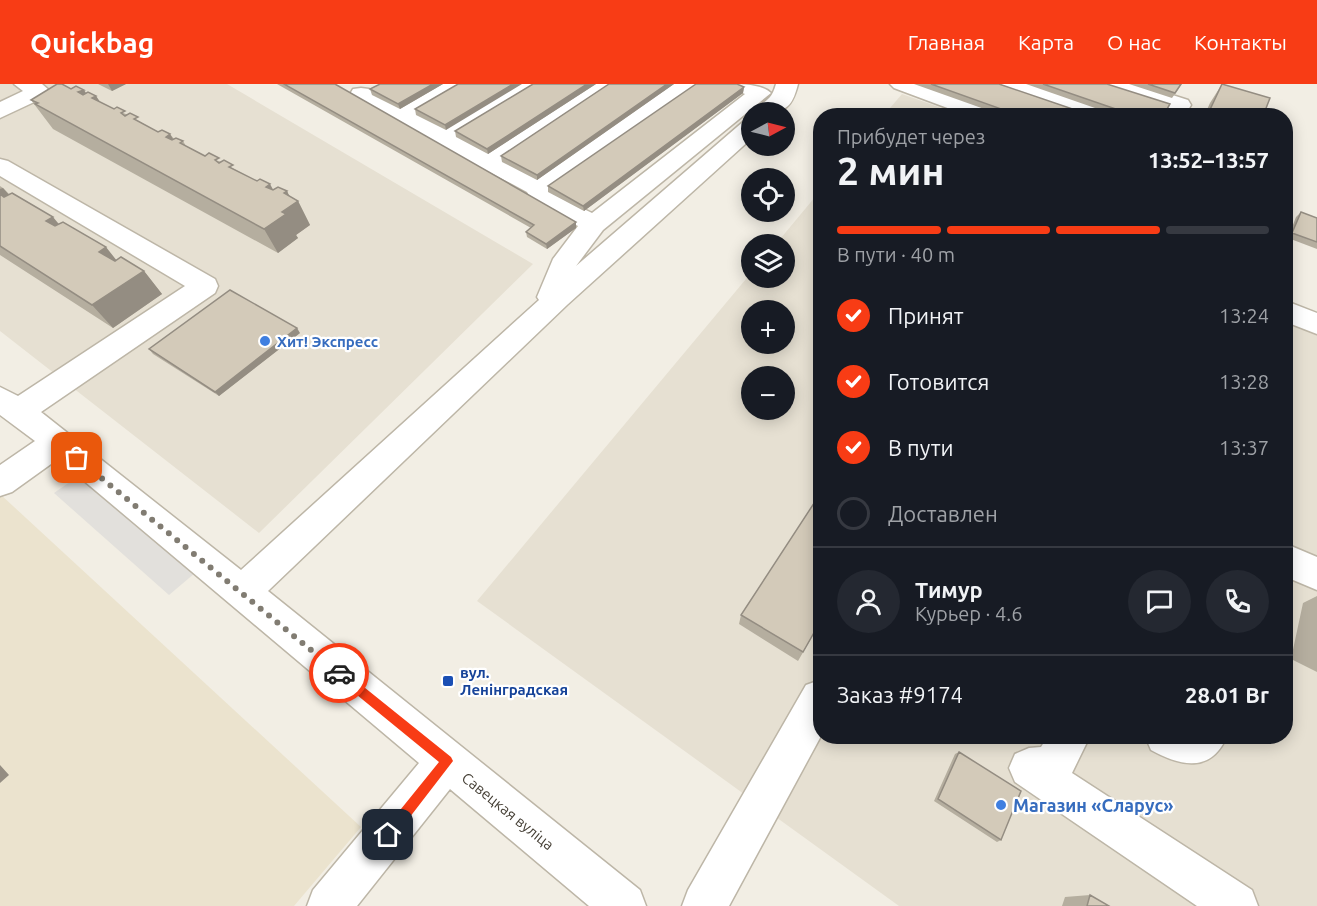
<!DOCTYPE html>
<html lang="ru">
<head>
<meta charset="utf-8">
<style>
  body { margin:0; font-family:Ubuntu,sans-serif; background:#242831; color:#f1f3f6; height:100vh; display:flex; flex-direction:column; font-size:22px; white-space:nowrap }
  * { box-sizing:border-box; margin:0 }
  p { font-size:20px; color:#9ea1a6 }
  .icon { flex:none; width:33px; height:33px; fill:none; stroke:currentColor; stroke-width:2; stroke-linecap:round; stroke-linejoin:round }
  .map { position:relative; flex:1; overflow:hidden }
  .sheet { position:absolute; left:813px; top:24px; width:480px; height:636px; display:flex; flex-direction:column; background:#171b24; border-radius:24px; box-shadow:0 3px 15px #0003 }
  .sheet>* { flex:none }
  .needle { width:39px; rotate:83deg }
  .controls { position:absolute; left:741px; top:18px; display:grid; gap:12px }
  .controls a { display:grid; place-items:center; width:54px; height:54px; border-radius:50%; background:#171b24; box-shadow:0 3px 15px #0003; font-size:30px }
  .pin { position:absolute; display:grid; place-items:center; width:51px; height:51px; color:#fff; margin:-26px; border-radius:12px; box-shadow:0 3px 9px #0006 }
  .courier { position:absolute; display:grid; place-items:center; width:60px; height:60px; margin:-30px; border:4px solid #f83c15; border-radius:50%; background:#fff; color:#222; box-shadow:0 2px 8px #0007 }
  .overview em { font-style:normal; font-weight:700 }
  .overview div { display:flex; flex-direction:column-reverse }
  .overview { display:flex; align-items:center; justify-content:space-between; height:102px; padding:0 24px }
  h1 { font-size:39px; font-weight:700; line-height:45px }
  .bar { display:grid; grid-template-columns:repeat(4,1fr); gap:9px 6px; align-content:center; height:72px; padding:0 24px }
  .bar i { height:8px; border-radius:4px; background:#363941 }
  .bar .active { background:#f83c15 }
  .bar p { grid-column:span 4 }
  .line { display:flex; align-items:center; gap:15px; padding:0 24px; border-top:2px solid #363941 }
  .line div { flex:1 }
  .round { display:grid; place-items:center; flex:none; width:63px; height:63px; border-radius:32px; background:#242831 }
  ol { padding:0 24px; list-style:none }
  li { display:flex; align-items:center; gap:18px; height:66px }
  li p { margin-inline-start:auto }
  li .icon { padding:6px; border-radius:50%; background:#f83c15; color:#fff; stroke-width:4 }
  li:last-child { color:#9ea1a6 }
  li i { width:33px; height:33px; border:3px solid #363941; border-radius:50% }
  header { display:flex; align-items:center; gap:36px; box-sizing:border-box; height:84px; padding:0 30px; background:#f83c15; color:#fff }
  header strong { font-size:28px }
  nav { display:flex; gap:33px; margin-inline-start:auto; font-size:21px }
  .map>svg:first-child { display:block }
</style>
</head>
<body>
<header>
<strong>Quickbag</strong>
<nav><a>Главная</a><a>Карта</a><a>О нас</a><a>Контакты</a></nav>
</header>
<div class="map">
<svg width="1317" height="822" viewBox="0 0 1317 822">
  <rect width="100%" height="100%" fill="#f2eee4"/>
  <path fill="#e6e0d2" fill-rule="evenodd" d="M0 0H227L533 180 259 449 0 247Z
    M902 10 961 31H884Z
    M820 107V652H1286V218L1317 230V822H899L477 517 751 189 752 194H784V160H776ZM752 226H784V260H752ZM752 292H784V326H752Z"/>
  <path fill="#ebe3ce" d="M0 410 361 743 294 822H0Z"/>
  <path fill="#e2e0dc" d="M80 391 195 489 169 511 54 409Z"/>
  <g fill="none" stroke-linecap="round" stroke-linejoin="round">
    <defs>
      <path id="minor" d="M14 0H42L50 7 47 12 0 34V18L23 7Z
        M442 0H468L464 4 420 31 446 45 520 0H546L542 4 462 54 490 68 594 0H619L615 4 507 77 536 93 673 0H698L694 4 550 105 553 110 592 129 745 10 731 4 727 0C741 0 762 0 771 9L603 146 576 182 744 37 752 35V54L567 221 268 507 640 806 646 822H589L450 705 357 822H307L313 806 419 679 58 375 12 408 0 412V381L35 357 0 331V303L18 312 185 202 0 92V75L8 77 215 195 218 202 215 209 41 328 241 486 539 216 537 213 553 175 578 142 534 120 527 108 353 15 350 10 353 5 361 4 369 5 403 22Z
        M776 0H798C791 28 783 28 756 28 763 15 771 19 776 0Z
        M890 0H921L999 27 1002 32H969L894 4Z
        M1000 0H1031L1110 27 1113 32H1080L1004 4Z
        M1106 0H1138L1188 16 1191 21 1188 26 1180 28 1172 26 1110 4Z
        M1286 217 1317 229V250L1286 238Z
        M1291 462 1317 473V506L1286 493V463Z
        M820 596 821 652 729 822H682L688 806 806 601Z
        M1048 652H1090L1072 689 1252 806 1258 822H1197L1015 698 1009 684 1015 670 1029 664 1041 663Z
        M1145 652H1227C1211 690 1180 682 1151 666Z"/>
    </defs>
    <use href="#minor" stroke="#bdb6a7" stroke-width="3"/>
    <use href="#minor" fill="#fff" fill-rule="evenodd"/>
  </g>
  <path fill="#b5ae9f" d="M98 0H126L112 7Z
    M277 0H335L576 144 547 165 527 153 526 148 531 144Z
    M380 0H443L400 25 372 11 370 5Z
    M458 0 446 46 416 31 415 25Z
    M533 0H596L488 70 456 53 455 47Z
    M609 0H674L537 96 502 78 501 72Z
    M914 0H999L1093 32H1004Z
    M1026 0H1107L1163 32H1118Z
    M1129 0H1182L1172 14Z
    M1222 0 1263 32H1204L1210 19Z
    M744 3 743 9 584 127 548 108V102Z
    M71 5 96 12 100 18 114 25 128 31 158 48 170 50 174 55 183 57 186 62 205 72 221 78 273 106 287 107 289 112 298 117 310 141 296 151 298 154 278 169 53 45 31 16Z
    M0 102 3 104 9 110 59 140 116 176 144 187 162 210 113 244 0 171Z
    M1301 128 1317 134V165L1288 154 1296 133Z
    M300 249 219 312 153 270 149 265Z
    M820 410V539L798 577 739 540 741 531Z
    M1317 512V588L1291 575 1303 519Z
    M959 668 1001 756 997 758 934 717 955 670Z
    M1090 811 1109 822H1062L1065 813Z"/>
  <path fill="#948d82" d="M108 0H126L112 7Z
    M433 0H443L400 25 398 20Z
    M513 0H522L446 46 445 41Z
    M587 0H596L488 70 487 65Z
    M667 0H674L537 96V91Z
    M744 3 743 9 584 127 583 122Z
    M84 6 100 30 78 8Z
    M96 12 112 36 92 14Z
    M170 50 185 75 166 53Z
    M270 100 283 124 266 103Z
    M3 104 24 128 0 112V105Z
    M287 107 293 120 298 117 310 141 296 151 298 154 278 169 264 145 282 128 284 109Z
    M53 133 73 157 46 137Z
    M576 138V144L547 165 546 160Z
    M106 163 125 187 99 168Z
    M144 187 162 210 113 244 92 221Z
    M297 244 300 249 219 312 215 308Z
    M0 681 9 691 0 699Z"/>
  <path fill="#d3cab9" stroke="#948d82" stroke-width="1.5" d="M57 0H62L71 5 76 2 84 6 78 8 83 11 88 8 96 12 92 14 114 25 117 23 125 27 121 29 125 32 130 29 138 33 134 35 158 48 162 46 170 50 166 53 172 56 176 54 183 57 180 59 205 72 209 69 219 74 215 76 219 79 224 76 233 81 229 83 257 97 260 95 270 100 266 103 273 106 278 103 287 107 284 109 298 117 282 128 286 130 264 145 35 20 38 19 31 16Z
    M284 0H335L576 138 546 160 526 148 534 141Z
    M380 0H433L398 20 370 5Z
    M458 0H513L445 41 415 25Z
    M533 0H587L487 65 455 47Z
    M609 0H667L537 91 501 72Z
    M696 0H737L744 3 583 122 548 102Z
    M931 0H999L1093 32H1021Z
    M1043 0H1107L1170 20 1163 32H1136Z
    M1148 0H1181L1175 9Z
    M1222 0 1270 14 1263 32H1207Z
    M12 109 53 133 46 137 55 142 63 138 106 163 99 168 115 177 121 173 144 187 92 221 0 162V110L4 113Z
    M1301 128 1317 134V158L1292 149Z
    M230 206 297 244 215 308 149 265Z
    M820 410V538L803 568 741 531Z
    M959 668 1021 707 1001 756 938 715Z
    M1090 811 1109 822H1087Z"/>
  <path fill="#f83c15" d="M339 583 451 673 453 677 393 755 388 757 384 755 382 751 384 746 439 678 335 593 334 589Z"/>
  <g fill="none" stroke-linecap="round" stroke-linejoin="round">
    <path stroke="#817c72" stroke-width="6" stroke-dasharray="0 10.8" d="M77 374 339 589"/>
  </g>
  <g fill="#3f7fe0" stroke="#fff" stroke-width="2">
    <circle cx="265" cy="257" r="6"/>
    <circle cx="1001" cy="721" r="6"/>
  </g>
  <rect fill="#1a4fb4" stroke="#fff" stroke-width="2" x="442" y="591" width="12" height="12" rx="3"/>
  <g text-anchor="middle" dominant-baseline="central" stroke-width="4.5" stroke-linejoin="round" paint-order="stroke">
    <g font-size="15" font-weight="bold" fill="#366cbe" stroke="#fff" text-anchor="start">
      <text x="277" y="257">Хит! Экспресс</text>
    </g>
    <g font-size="15" font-weight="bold" fill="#164399" stroke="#fff" text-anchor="start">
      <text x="460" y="588">вул.<tspan x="460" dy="17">Ленінградская</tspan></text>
    </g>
    <g font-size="15" fill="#443e34" stroke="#fff">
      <text transform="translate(508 727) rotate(39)">Савецкая вуліца</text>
    </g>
    <g font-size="18" font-weight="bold" fill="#366cbe" stroke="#fff" text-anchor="start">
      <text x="1013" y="721">Магазин «Сларус»</text>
    </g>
  </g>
</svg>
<div class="controls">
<a><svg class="needle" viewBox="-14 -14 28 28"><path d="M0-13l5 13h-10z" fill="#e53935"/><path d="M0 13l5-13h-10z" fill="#9ea1a6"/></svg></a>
<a><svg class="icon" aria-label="locate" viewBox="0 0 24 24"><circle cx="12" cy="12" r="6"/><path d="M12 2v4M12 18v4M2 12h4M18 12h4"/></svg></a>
<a><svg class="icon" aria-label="layers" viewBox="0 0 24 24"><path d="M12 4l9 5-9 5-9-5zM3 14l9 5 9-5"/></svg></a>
<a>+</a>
<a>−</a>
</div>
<div class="pin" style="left:77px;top:374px;background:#ea580c"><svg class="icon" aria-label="bag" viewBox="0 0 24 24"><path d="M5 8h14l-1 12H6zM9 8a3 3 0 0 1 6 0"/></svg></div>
<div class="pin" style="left:388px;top:751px;background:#1f2937"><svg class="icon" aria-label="home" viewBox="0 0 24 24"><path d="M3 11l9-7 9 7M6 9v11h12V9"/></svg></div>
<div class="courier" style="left:339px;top:589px"><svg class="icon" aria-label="car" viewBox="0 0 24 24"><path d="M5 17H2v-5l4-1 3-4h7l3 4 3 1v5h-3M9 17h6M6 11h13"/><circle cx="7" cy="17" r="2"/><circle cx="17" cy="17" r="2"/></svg></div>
<section class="sheet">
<div class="overview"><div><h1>2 мин</h1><p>Прибудет через</p></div><em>13:52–13:57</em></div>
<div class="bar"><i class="active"></i><i class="active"></i><i class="active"></i><i></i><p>В пути · 40 m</p></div>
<ol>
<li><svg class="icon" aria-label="check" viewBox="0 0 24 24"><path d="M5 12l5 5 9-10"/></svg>Принят<p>13:24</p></li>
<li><svg class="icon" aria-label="check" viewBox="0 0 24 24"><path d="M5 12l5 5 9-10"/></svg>Готовится<p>13:28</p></li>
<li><svg class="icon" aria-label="check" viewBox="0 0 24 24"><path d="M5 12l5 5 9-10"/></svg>В пути<p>13:37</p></li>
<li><i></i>Доставлен</li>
</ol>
<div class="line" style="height:108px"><a class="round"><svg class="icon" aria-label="person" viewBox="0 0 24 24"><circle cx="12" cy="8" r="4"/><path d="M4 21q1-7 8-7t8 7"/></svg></a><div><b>Тимур</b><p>Курьер · 4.6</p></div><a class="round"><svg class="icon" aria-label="chat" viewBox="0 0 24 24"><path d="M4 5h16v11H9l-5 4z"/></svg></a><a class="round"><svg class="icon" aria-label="phone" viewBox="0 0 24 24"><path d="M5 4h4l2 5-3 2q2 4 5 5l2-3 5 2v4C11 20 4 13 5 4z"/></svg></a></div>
<div class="line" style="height:78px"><div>Заказ #9174</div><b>28.01 Br</b></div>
</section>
</div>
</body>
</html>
